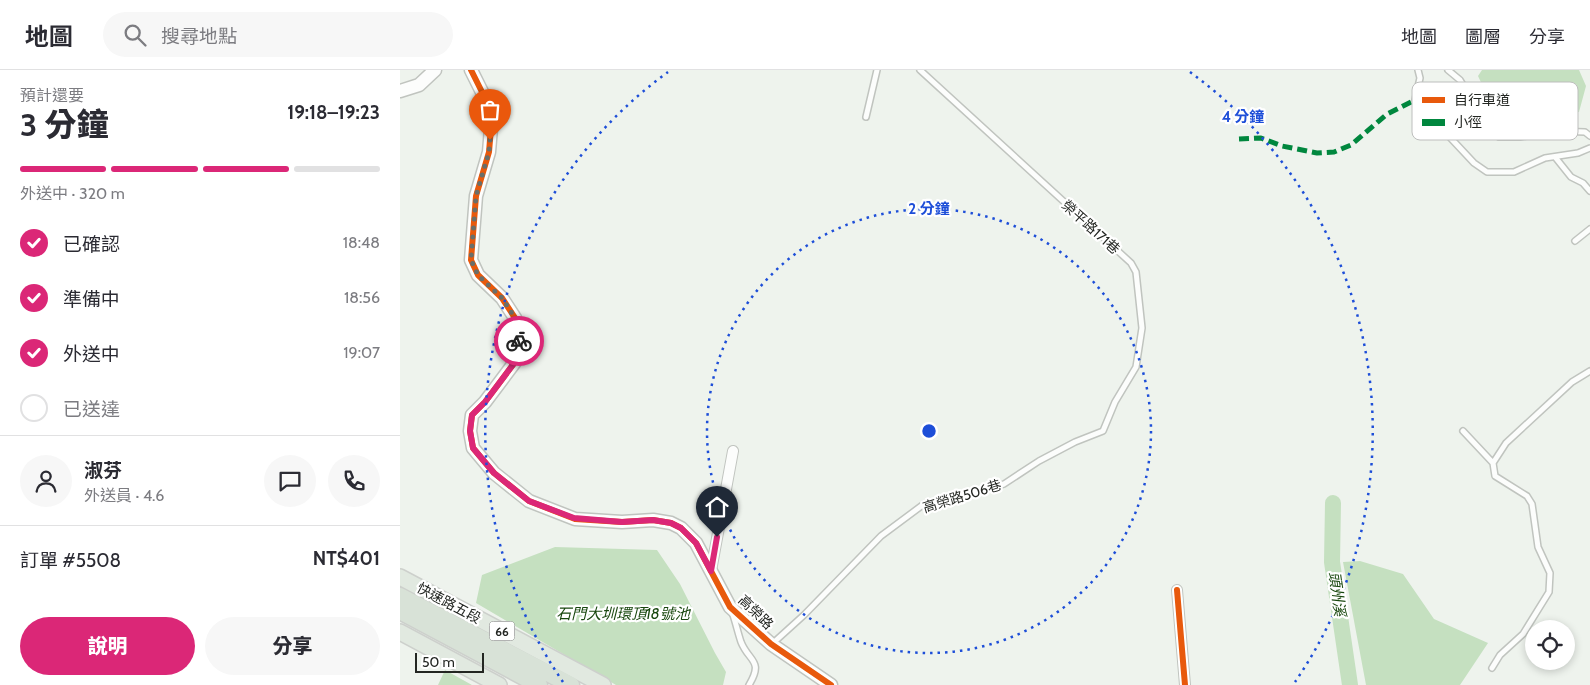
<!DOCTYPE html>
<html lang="zh-TW">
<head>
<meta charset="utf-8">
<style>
  body { margin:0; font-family:Cabin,"Noto Sans TC",sans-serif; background:#f7f7f7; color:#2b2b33; height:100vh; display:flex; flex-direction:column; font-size:19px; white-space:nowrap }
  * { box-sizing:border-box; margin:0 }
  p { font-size:16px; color:#7c7c81 }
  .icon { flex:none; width:28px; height:28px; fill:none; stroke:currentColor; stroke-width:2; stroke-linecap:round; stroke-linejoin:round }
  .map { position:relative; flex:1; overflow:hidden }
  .sheet { display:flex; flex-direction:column; background:#fff; width:400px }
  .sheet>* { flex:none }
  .buttons { position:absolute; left:1125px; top:550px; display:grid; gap:10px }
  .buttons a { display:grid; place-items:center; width:50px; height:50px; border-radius:50%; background:#fff; box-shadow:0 2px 8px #0003; font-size:25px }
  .scale { position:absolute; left:15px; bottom:12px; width:69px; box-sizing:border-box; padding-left:5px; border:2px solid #232622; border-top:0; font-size:14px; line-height:18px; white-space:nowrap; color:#232622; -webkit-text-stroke:4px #fff; paint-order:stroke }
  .pin { position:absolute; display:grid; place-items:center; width:42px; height:42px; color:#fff; margin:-51px -21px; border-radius:50% 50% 50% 0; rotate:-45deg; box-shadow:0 0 5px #0007 }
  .pin .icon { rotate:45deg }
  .courier { position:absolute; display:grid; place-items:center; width:50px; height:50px; margin:-25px; border:4px solid #db2777; border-radius:50%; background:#fff; color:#222; box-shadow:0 1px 6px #0007 }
  .overview em { font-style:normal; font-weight:800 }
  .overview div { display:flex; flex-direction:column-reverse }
  .overview { display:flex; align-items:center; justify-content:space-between; height:85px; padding:0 20px }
  h1 { font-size:32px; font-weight:800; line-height:38px }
  .bar { display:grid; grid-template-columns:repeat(4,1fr); gap:8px 5px; align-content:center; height:60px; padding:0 20px }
  .bar i { height:6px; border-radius:4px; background:#e1e1e2 }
  .bar .on { background:#db2777 }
  .bar p { grid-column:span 4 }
  .line { display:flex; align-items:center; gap:12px; padding:0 20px; border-top:1px solid #e1e1e2 }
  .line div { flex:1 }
  .round { display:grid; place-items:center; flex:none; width:52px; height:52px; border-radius:26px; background:#f7f7f7 }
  ol { padding:0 20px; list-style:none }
  li { display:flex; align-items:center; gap:15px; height:55px }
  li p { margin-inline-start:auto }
  li .icon { padding:5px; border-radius:50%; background:#db2777; color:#fff; stroke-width:4 }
  li:last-child { color:#7c7c81 }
  li i { width:28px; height:28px; border:2px solid #e1e1e2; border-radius:50% }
  .button { display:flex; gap:10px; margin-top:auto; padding:10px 20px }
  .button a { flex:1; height:58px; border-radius:30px; background:#db2777; color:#fff; font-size:20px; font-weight:800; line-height:58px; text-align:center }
  .button a+a { background:#f7f7f7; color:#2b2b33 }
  header { display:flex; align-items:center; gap:30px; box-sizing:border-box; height:70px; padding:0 25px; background:#fff; border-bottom:1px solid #e1e1e2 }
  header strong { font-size:24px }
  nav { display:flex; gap:28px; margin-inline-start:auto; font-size:18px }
  .search { width:350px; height:45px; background:#f7f7f7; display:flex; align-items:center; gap:12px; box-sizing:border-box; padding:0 18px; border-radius:28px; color:#7c7c81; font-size:19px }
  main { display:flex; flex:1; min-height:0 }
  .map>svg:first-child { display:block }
</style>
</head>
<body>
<header>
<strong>地圖</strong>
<div class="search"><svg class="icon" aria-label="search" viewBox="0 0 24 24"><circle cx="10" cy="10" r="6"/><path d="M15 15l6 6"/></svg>搜尋地點</div>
<nav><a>地圖</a><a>圖層</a><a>分享</a></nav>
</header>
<main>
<section class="sheet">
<div class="overview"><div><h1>3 分鐘</h1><p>預計還要</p></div><em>19:18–19:23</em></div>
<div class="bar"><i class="on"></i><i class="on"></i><i class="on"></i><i></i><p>外送中 · 320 m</p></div>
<ol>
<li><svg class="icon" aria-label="check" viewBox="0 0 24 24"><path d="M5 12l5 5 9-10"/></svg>已確認<p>18:48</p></li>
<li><svg class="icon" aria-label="check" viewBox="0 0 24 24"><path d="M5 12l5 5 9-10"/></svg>準備中<p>18:56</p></li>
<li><svg class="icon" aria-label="check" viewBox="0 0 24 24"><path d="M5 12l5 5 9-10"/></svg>外送中<p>19:07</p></li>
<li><i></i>已送達</li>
</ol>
<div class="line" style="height:90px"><a class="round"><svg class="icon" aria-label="person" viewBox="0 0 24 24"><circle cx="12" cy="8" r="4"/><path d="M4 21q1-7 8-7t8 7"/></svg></a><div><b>淑芬</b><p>外送員 · 4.6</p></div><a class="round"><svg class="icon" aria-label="chat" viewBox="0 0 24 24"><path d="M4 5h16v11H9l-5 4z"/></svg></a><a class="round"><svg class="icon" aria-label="phone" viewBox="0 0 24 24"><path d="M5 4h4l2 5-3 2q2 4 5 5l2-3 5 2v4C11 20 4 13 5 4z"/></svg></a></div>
<div class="line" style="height:65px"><div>訂單 #5508</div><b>NT$401</b></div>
<div class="button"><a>說明</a><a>分享</a></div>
</section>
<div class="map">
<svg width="1190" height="615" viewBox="0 0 1190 615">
  <rect width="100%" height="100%" fill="#eef3ed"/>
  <path fill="#c5e0c0" d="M1082 0H1179L1186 16 1179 42 1162 44 1148 39 1125 53 1105 57 1094 47 1086 23 1078 6Z
    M155 477 257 480 280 514 315 583 326 602 323 615H216L76 533 82 505Z
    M960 491 1003 504 1034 549 1088 573 1060 615H966L943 492Z
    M45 600 72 615H38Z"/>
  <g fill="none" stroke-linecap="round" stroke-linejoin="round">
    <path stroke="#c5e0c0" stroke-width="16" d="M933 433 932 492 950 615"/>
    <defs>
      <path id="service" d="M1018 0 1020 8 1015 30 1074 93 1087 102H1114L1145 88 1178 83 1190 78
        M1048 0 1060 10 1090 60 1099 67H1120L1156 61 1185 62 1190 66
        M466 47 477 0
        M1155 87 1171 107 1183 113 1190 121
        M1175 171 1190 159
        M1063 361 1093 393
        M333 545C336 554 338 563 341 572 349 592 364 590 349 615
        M372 574 404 545 481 466 524 434 558 428 604 414 639 391 675 372 703 361 715 332 736 297 742 258 736 202 731 193 520 0
        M1092 598 1100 585 1123 564 1149 522 1150 503 1138 477 1132 434 1127 426 1095 406 1093 393 1106 373 1172 312 1190 301"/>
      <path id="minor" d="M311 501 333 381
        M777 520 785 615"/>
      <path id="tertiary" d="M71 0 83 24 91 58 89 82 76 126 71 190 78 205 102 228 115 248 119 272 115 292 85 332 72 345 70 361 73 378 94 403 129 431 175 449 222 452 253 450 271 453 281 458 296 473 330 537 371 574 431 615
        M0 21 19 15 35 0"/>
      <path id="primary" d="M0 507 203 615
        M0 562 99 615"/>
      <path id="trunk" d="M0 526 171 615
        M0 541 139 615"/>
    </defs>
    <use href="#service" stroke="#c0c4bf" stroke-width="8"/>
    <use href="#minor" stroke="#c0c4bf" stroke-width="12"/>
    <use href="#tertiary" stroke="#c0c4bf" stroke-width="15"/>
    <use href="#primary" stroke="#cdd0cc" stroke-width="18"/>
    <use href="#trunk" stroke="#cdd0cc" stroke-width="19"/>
    <use href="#service" stroke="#fcfdfc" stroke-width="5"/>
    <use href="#minor" stroke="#fcfdfc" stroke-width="10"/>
    <use href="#tertiary" stroke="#fcfdfc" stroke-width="12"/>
    <use href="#primary" stroke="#e1e9e0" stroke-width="15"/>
    <use href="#trunk" stroke="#d8e2d7" stroke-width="16"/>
    <path stroke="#00873e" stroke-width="5" stroke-dasharray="10 5" stroke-linecap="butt" d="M839 69 861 68 882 76 917 83 934 82 951 75 987 44 1015 30"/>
    <defs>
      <path id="cycleway" d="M71 0 83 24 91 58 89 82 76 126 71 190 78 205 102 228 115 248 119 272 115 292 85 332 72 345 70 361 73 378 94 403 129 431 175 449 222 452 253 450 271 453 281 458 296 473 330 537 371 574 431 615
        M777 520 785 615"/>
    </defs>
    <use href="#cycleway" stroke="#fff" stroke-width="9"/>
    <use href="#cycleway" stroke="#e8590c" stroke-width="6"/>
  </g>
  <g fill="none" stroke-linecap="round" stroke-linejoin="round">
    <path stroke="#6a6e69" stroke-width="5" stroke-dasharray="0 9" d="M90 70 89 82 76 126 71 190 78 205 102 228 115 248 119 271"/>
    <path stroke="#db2777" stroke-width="6" d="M119 271 115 292 85 332 72 345 70 361 73 378 94 403 129 431 174 448 222 452 253 450 271 453 281 458 296 473 311 501 317 467"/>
  </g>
  <g fill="none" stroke="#1d4ed8" stroke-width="2.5" stroke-dasharray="2.5 5">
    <circle cx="529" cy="361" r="222"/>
    <path d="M163 612A444 444 0 0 1 268 2M790 2A444 444 0 0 1 895 612"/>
  </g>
  <g text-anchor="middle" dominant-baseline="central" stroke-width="4.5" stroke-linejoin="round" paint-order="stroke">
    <rect fill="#fff" stroke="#656764" stroke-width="1" x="89.5" y="551.5" width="25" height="19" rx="4"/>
    <g font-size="12" font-weight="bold" fill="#232622">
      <text x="102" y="561">66</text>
    </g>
    <g font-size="14" fill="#232622" stroke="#fff">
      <text transform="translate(691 157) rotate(42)">榮平路171巷</text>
      <text transform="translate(562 426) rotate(-17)">高榮路506巷</text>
      <text transform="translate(49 533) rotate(28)">快速路五段</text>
      <text transform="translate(356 542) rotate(44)">高榮路</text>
    </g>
    <g font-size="15" font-style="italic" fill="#18470e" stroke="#fff">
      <text transform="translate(937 524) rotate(82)">頭州溪</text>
      <text x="223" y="544">石門大圳環頂18號池</text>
    </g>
  </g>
  <rect x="1012" y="12" width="166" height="58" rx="8" fill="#fff" stroke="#bdbebd" stroke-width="1"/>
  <rect x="1022" y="27" width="23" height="6" fill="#e8590c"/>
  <rect x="1022" y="49" width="23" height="7" fill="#00873e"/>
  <g font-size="14" fill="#232622">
    <text x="1054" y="35">自行車道</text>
    <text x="1054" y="57">小徑</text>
  </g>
  <circle cx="529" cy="361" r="8" fill="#1d4ed8" stroke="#fff" stroke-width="2.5"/>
  <g font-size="15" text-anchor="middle" font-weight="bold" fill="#1d4ed8" stroke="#fff" stroke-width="4.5" stroke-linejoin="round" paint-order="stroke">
    <text x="843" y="52">4 分鐘</text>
    <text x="529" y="144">2 分鐘</text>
  </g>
</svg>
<div class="buttons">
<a><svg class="icon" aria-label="locate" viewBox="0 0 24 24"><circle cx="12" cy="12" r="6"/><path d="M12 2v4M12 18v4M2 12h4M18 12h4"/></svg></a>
</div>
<div class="scale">50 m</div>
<div class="pin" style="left:90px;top:70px;background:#ea580c"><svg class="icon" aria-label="bag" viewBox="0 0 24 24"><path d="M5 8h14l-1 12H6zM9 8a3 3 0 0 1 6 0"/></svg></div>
<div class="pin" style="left:317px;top:467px;background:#1f2937"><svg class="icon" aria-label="home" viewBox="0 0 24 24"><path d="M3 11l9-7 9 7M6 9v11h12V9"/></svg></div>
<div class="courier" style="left:119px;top:271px"><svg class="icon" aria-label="bike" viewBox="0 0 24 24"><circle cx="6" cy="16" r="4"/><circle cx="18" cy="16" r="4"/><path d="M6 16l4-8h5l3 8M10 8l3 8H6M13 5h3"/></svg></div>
</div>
</main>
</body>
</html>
